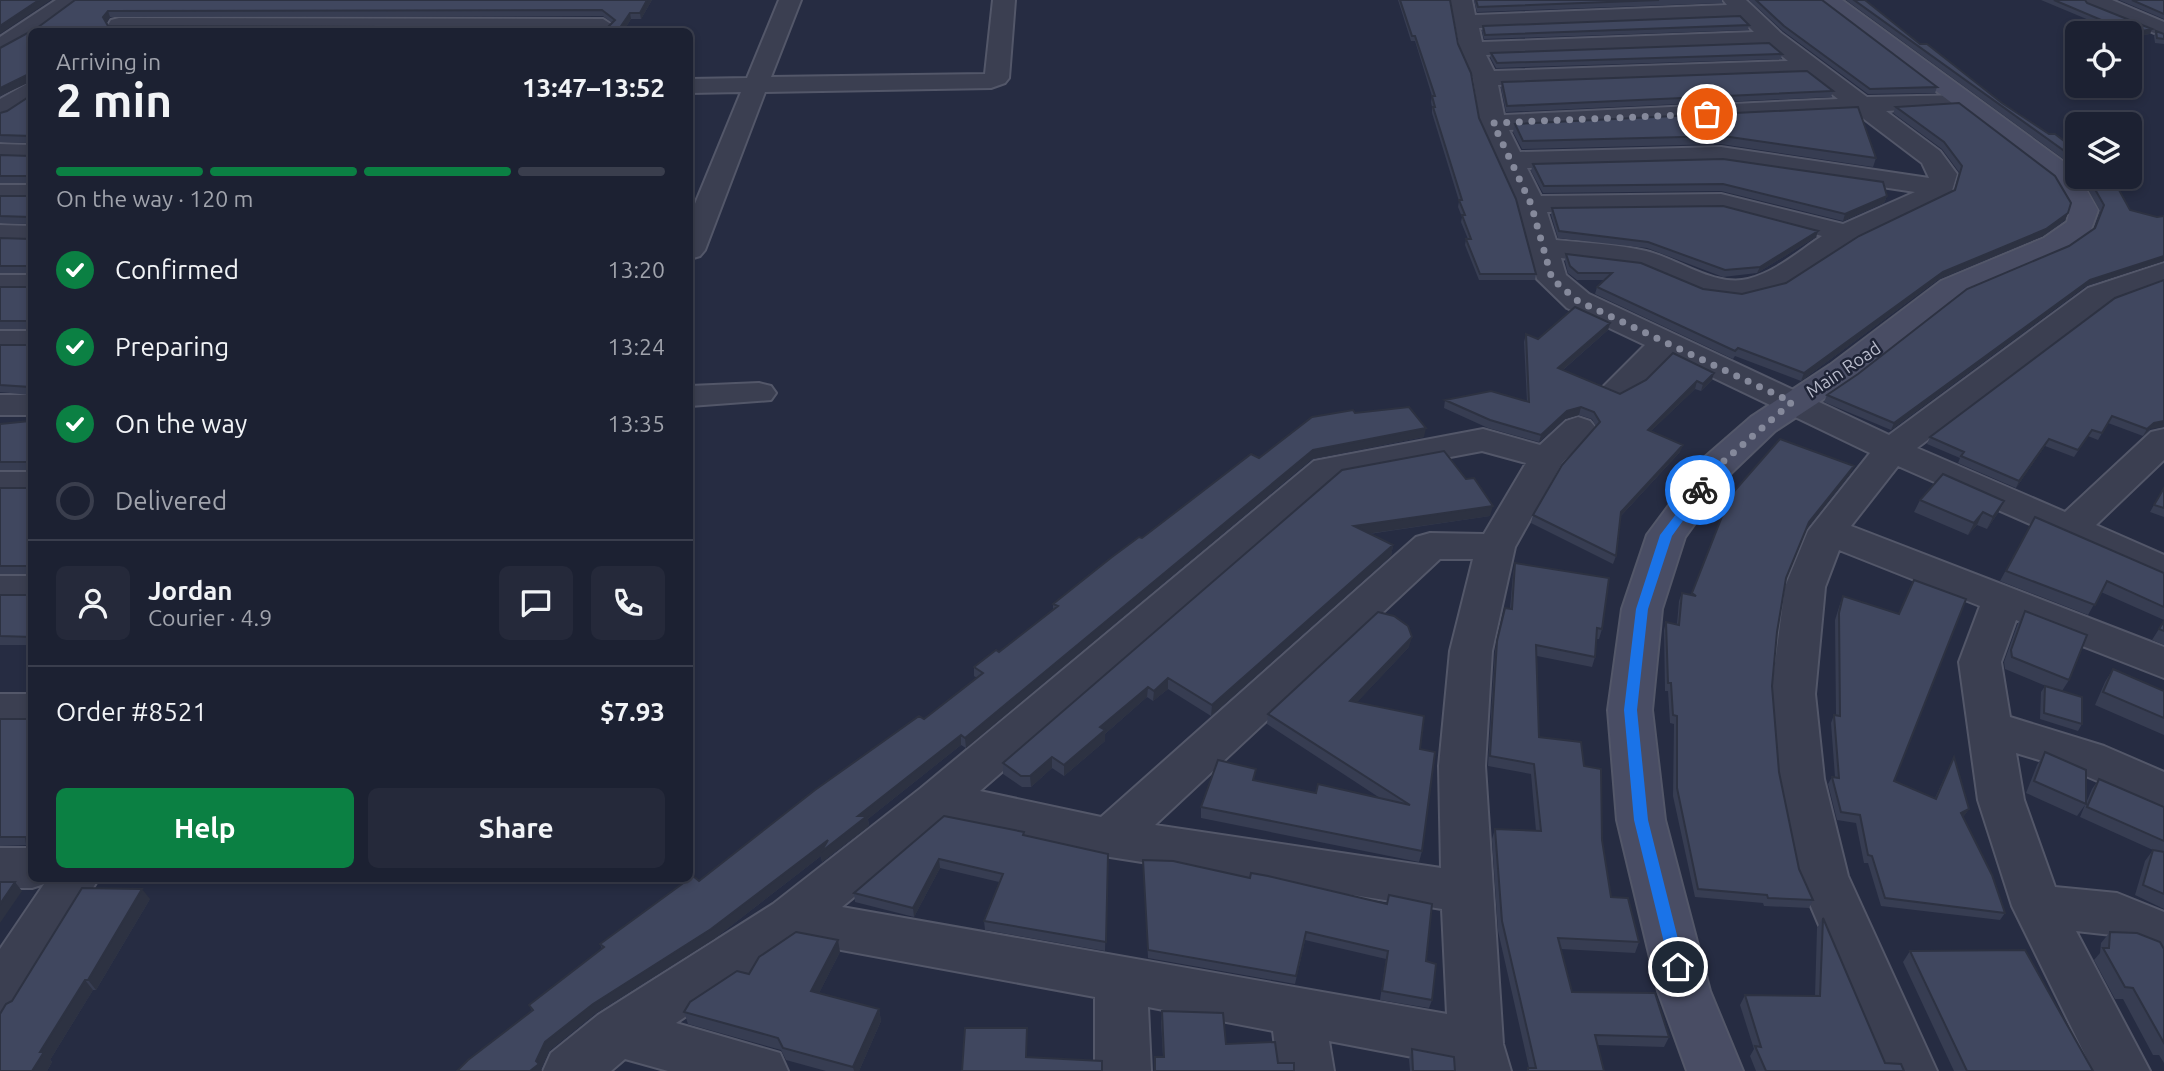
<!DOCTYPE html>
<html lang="en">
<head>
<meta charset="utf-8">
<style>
  body { margin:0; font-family:Ubuntu,sans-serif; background:#25293a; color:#f1f3f6; height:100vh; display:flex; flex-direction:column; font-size:26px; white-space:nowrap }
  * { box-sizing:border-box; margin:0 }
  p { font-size:23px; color:#a0a3ac }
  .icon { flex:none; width:38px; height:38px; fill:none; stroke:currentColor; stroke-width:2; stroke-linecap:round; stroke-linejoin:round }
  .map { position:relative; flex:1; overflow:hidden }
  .drawer { position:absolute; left:28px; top:28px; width:665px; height:854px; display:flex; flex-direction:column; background:#1c2132; border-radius:10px; box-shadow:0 4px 10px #0003,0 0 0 2px #3a3e4d }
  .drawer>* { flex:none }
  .fabs { position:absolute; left:2065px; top:21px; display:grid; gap:14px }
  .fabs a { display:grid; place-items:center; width:77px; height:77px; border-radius:10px; background:#1c2132; box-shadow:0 4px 10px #0003,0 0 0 2px #3a3e4d; font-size:35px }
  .pin { position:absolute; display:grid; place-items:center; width:60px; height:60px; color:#fff; margin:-30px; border:4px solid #fff; border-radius:50%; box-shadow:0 2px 7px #0007 }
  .courier { position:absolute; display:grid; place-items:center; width:70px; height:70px; margin:-35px; border:5px solid #1a73e8; border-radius:50%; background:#fff; color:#222; box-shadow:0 2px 9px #0007 }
  .head em { font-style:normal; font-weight:700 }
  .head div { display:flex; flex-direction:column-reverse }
  .head { display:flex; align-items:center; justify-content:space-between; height:119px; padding:0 28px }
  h1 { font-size:46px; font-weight:700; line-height:52px }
  .bar { display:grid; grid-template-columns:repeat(4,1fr); gap:10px 7px; align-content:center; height:84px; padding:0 28px }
  .bar i { height:9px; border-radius:5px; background:#3a3e4d }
  .bar .selected { background:#0b8043 }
  .bar p { grid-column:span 4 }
  .line { display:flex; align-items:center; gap:18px; padding:0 28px; border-top:2px solid #3a3e4d }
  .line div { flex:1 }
  .round { display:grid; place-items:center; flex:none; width:74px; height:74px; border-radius:10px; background:#25293a }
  ol { padding:0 28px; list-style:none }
  li { display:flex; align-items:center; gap:21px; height:77px }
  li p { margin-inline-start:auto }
  li .icon { padding:7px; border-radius:50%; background:#0b8043; color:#fff; stroke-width:4 }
  li:last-child { color:#a0a3ac }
  li i { width:38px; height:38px; border:4px solid #3a3e4d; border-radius:50% }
  .button { display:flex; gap:14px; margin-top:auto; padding:14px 28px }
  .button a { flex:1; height:80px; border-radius:10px; background:#0b8043; color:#fff; font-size:28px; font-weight:700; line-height:80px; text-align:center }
  .button a+a { background:#25293a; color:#f1f3f6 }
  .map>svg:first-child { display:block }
</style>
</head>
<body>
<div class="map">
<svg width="2164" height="1071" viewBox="0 0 2164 1071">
  <rect width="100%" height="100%" fill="#262c42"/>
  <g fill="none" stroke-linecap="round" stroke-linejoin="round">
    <defs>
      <path id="street" d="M56 0H82L38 32H32V36L0 54V37Z
        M779 0H801L771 77 985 74 993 0H1015L1009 78 1005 83 991 88 765 92 705 250 700 256 690 259V216L741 92 690 93V79L747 78Z
        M1450 0H1472L1475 15 1727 5 1723 0H1746L1781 33 1867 97 1968 95 1971 100 1968 105 1959 107 1886 111 1940 151 1957 174 1951 194 1855 241 1782 288 1739 299 1702 294 1640 268 1561 258 1566 275 1589 294 1889 435 2088 288 2164 263V282L2110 302 1917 448 2065 512 2151 432 2164 429V460L2096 525 2164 555V583L1898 466 1851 526 2164 647V678L2016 620 2001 662 2010 717 2104 746 2164 772V810L2072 770 2016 753 2024 800 2055 887 2117 893 2164 912V957L2112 935 2076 931 2150 1071H2093L2012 906 1978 800 1959 662 1980 606 1839 550 1825 587 1815 694 1824 779 1848 876 1937 1071H1881L1798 876 1778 779 1771 694 1785 587 1808 531 1870 453 1670 357C1652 375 1635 402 1607 395L1602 388 1645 345 1567 308 1537 279 1517 204 1480 123 1473 78 1460 49ZM1740 18 1754 32 1482 42 1479 28ZM1768 45 1788 61 1494 71 1486 55ZM1806 74 1838 99 1504 115 1498 85ZM1856 113 1922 163 1929 178 1721 147 1520 152 1509 130ZM1721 163 1915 192 1843 224 1721 194 1541 196 1527 168ZM1721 210 1822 236C1799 251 1776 272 1748 279 1714 287 1679 259 1646 251 1617 244 1586 243 1556 240L1547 212Z
        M2083 0H2112L2164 22V37L2086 5Z
        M119 18 603 19 614 26 608 32 111 30 108 25 111 20Z
        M32 81V100L9 116 0 119V99Z
        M0 144 32 145V161L0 160Z
        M0 185H32V201H0Z
        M0 225 32 226V244L0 243Z
        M0 275H32V293H0Z
        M0 331H32V351H0Z
        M759 383 771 386 776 393 771 400 690 406V386Z
        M0 395H32V415H0Z
        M1578 417 1590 421 1596 428 1562 463 1515 547 1492 651 1485 766 1503 1044 1511 1071H1455L1454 1065 1329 1041 1334 1071H1278L1273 1031 1148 1007 1151 1071H1095V997L798 942 676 1023 780 1053 788 1071H668L625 1059 611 1071H543L551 1053 598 1015 773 904 921 788 1314 461 1483 429 1540 445 1566 421ZM1482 451 1526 463 1484 534 1430 533 1416 537 1101 817 980 791 1339 478ZM1440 559H1473L1450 651 1439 766 1441 868 1155 825ZM946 821 1110 857 1442 909 1447 1014 842 907Z
        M0 472H32V494H0Z
        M0 576H32V602H0Z
        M0 694H32V726H0Z
        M0 848H32V878H99L19 1010 0 1016V949L44 884 32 888H0Z"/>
      <path id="secondary" d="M1817 0H1842L2075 170 2098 210 2090 232 2064 250 1963 293 1854 379 1775 431 1731 473 1685 537 1662 609 1652 710 1665 820 1710 991 1743 1071H1687L1658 991 1617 820 1608 710 1622 609 1647 535 1705 457 1751 417 1830 365 1941 281 2044 238 2067 222 2070 210 2054 181Z"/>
    </defs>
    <use href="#street" stroke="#535769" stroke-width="4"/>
    <use href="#secondary" stroke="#535769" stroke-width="4"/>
    <use href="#street" fill="#3b3f51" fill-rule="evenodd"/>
    <use href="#secondary" fill="#494d64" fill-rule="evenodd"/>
  </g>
  <path fill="#373d52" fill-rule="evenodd" d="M75 0H652L641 19H631L623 32H32V645H0V595H29V574H0V488H29V470H0V424L29 421 30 395 0 392V345H30V329H0V287H30V273H0V238L30 239V224L0 223V196H30V183H0V155L30 156V143L0 142V113L7 111 30 96 31 81 0 96V48L37 28ZM603 16 612 23 607 28 108 26 106 23 110 17Z
    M1398 0H1450L1458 44 1479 118 1536 274 1535 280H1479L1465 245 1466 239H1468L1461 222 1462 217 1458 207 1459 201 1432 113V107L1431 102 1432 96 1415 41H1411Z
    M1474 0H1722V3L1477 12Z
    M1749 0H1822L1937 87 1935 93 1868 94 1783 31Z
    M1846 0H1865L1920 44 2002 103 2049 134 2077 151V169Z
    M2041 0H2085L2087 3 2152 29 2150 34 2130 37V33H2120Z
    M2119 0H2164V19Z
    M1749 25 1748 30 1484 39 1482 31 1483 26Z
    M2156 31 2164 34V44L2155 43 2154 36Z
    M1491 53 1782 54 1781 59 1496 68 1490 57Z
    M1502 82 1833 91 1831 97 1506 112 1501 88Z
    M1858 107 1876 158 1873 167 1721 144 1522 149 1513 132 1515 124Z
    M1896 107 2068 213 2065 220 2043 236 1939 279 1801 381 1735 356 1733 359 1595 294 1597 287 1604 280H1577L1568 273 1565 261 1566 254 1703 289 1742 294 1786 283 1954 190 1959 172 1942 149 1893 113Z
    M1533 164 1887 196 1884 203 1843 221 1721 191 1543 193 1531 171Z
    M2081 177H2110L2130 210 2157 217 2164 216V261L2086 286 1891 430 1824 402 1827 395 2069 246 2094 229 2100 211Z
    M1552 208 1818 231 1816 237 1757 273 1723 277 1647 248 1558 238 1551 215Z
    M2164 280 2150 429 2143 436 2108 423 2098 440 2088 436 2074 457 2045 446 2016 488 1958 463 1960 458 1927 444 1930 437Z
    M1610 323 1608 330 1563 370 1620 394 1646 380H1712L1701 391 1695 389 1651 431 1680 452 1620 517 1616 556 1613 564 1531 523 1533 515 1596 427 1592 419 1579 415 1565 419 1539 442 1488 428 1444 408 1445 400 1527 402 1524 342 1526 334 1538 339Z
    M1355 413 1424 437 1312 459 966 748 961 745 868 819 869 826 822 862 821 856 714 939 596 1013 549 1051 541 1069 457 1071 532 1011 529 1005 602 949 600 944 699 881 924 719 977 678 974 676V667L999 652 1053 610V604L1142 538 1259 458Z
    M1444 451 1490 516 1369 534 1393 545 1391 556 1211 716 1168 689 1153 701 1147 697 1105 734V741L1064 776 1052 768 1031 787H1022L1003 774V763Z
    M1851 473 1806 530 1786 578 1777 632 1772 686 1779 772 1799 869 1813 900 1809 908 1764 906 1763 903 1695 897 1673 796 1674 724 1670 723 1668 691H1665L1664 630 1666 622 1677 624 1679 601 1682 593 1691 595 1730 496Z
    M2164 487V517L2150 512Z
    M1920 500 2004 501 1998 513 1987 529 1977 525 1968 535 1914 512Z
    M2035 517 2164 573V620L2101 592 2088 615 2000 581Z
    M1515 563 1602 629 1599 639H1596L1595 657 1592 667 1537 656 1539 737 1584 766 1602 840 1611 897 1639 942 1635 953 1561 949 1572 992 1669 1037 1664 1047 1597 1045 1604 1071H1527L1528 1068H1529L1498 931 1492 839 1495 829 1536 831 1531 774 1488 766 1495 651 1505 608 1510 609 1513 573Z
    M1843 596 1894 781 1935 798 1954 757 1969 809 1963 817 2005 913 2000 920 1881 906 1868 863H1864L1856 823 1837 820 1828 784 1832 777H1835L1831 723 1834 715H1836L1835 620 1840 604Z
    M2025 611 2069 680 2062 691 2082 724 2078 731 2040 719 2041 692 2045 686H2046L2005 669 2004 662 2018 623Z
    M2164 621V645L2152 640Z
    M1409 647 1357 702 1420 749 1422 851 1419 862 1201 818V807L1255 781 1316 793 1380 798 1267 724 1268 714Z
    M2113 669 2164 691V735L2095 705 2105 682Z
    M32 686V855L28 851 27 845 0 846V719H28Z
    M2045 752 2086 803 2092 789 2099 779 2164 807V909L2135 895 2145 861 2153 850 2080 817 2085 805 2077 816 2026 793 2037 765Z
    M944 816 1024 832V835L1108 854 1105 951 985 930 984 921 999 882 940 868 914 917 855 902 854 893Z
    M1143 860 1250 878 1387 904 1389 895 1426 961 1432 1000 1429 1008 1380 1000 1386 959 1305 940 1295 984 1148 958Z
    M150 899 96 990H93L50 1060 52 1062 47 1071H0L12 1001Z
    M1823 918 1885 1063 1904 1071H1756L1750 1056 1754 1049 1740 1005 1745 995 1815 996 1817 928Z
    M2110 932 2164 949V1063L2159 1055H2153L2123 999H2115L2094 960 2100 953 2101 943Z
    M1910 951 2093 1071H1954L1903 962Z
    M840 952 819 993 879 1009 881 1021 859 1071H826L786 1060 781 1050 688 1024 684 1012 749 974Z
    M1162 1011 1226 1044 1278 1063 1294 1071H1154L1155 1057H1163L1161 1022Z
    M1412 1049 1455 1071H1410L1409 1059Z"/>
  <path fill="#2d3242" d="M39 0H51L0 34V26Z
    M647 0H652L641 19 640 13Z
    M108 11 110 17 106 24 103 17Z
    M630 13 631 19 623 32H617Z
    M2152 29 2150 34 2130 37 2132 33Z
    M31 73 32 81 0 96V88Z
    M1887 196 1884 203 1843 221 1845 214Z
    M2068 213 2065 220 2043 236 1939 279 1801 381 1804 373 1943 272Z
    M1818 231 1816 237 1757 273 1760 267Z
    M2164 256V261L2086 286 1891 430 1894 423 2090 280Z
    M1610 323 1608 330 1557 375 1558 368Z
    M1714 373 1712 380 1701 391 1703 384Z
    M1697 381 1695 389 1645 437 1648 430Z
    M1581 407 1579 415 1565 419 1539 442 1541 435 1567 411Z
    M2164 421V427L2150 429 2143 436 2147 429 2154 423Z
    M1426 428 1424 437 1312 459 966 748 965 738 1313 450Z
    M2049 439 2045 446 2016 488 2019 481Z
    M1683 445 1680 452 1618 519 1621 512Z
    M1854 466 1851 473 1806 530 1809 522Z
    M2004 501 1998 513 1987 529 1993 517Z
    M1493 506 1490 516 1352 536 1354 526Z
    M1983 512 1977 525 1968 535 1974 523Z
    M1393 545 1391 556 1211 716 1212 705Z
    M1412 637 1409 647 1348 712 1350 701Z
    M1168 678V689L1153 701 1154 691Z
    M1148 687 1147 697 1105 734V741L1064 776V765L1100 727Z
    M961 735V745L868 819 869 826 822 862 821 856 714 939 596 1013 549 1051 541 1069 542 1071H530L545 1042 593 1004 858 816Z
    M1052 757V768L1031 787 1030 776Z
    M1969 809 1964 816 1957 821 1961 813Z
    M939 859 940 868 914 917 913 908Z
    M15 882 22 891 0 923V904Z
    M142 889 150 899 96 990 88 980Z
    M838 940 840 952 814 1003 811 991Z
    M85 980 93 990 50 1060 52 1062 47 1071H32L40 1052Z
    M879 1009 881 1021 859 1071H854L853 1067Z"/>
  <path fill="#40475f" stroke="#2d3242" stroke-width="2" fill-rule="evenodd" d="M0 0H39L0 26Z
    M75 0H647L640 13H630L617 32H32V637L0 636V595H29V566H0V488H29V462H0V424L29 421 30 387 0 385V345H30V321H0V287H30V266H0V238L30 239V217L0 216V196H30V176H0V155L30 156 31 136 0 135V113L7 111 30 96 31 73 0 88V48L37 28ZM602 10 615 20 607 28 108 26 103 17 108 11Z
    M1400 0H1450L1458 44 1471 73 1479 118 1516 199 1536 274H1480L1466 239H1471L1462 215H1465L1459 200H1462L1433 107H1435L1432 96H1435L1415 36H1412Z
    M1476 0H1659L1478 7Z
    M1756 0H1822L1937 87 1870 89 1784 26Z
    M1854 0H1865L1920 44H1927L2002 103 2049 134H2055L2077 151V160Z
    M2054 0H2085L2087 3 2152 29 2132 33Z
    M2132 0H2164V14Z
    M1740 16 1749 25 1485 35 1483 26Z
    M2156 31 2164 34V39L2157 38Z
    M1769 43 1782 54 1497 63 1491 53Z
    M1807 71 1833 91 1507 106 1502 82Z
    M1959 103 2055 176 2071 203 2068 213 2046 229 1943 272 1804 373 1738 348 1735 351 1597 287 1612 273H1578L1570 266 1566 254 1641 263 1703 289 1742 294 1786 283 1859 236 1955 190 1962 166 1944 142 1896 107Z
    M1858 107 1876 158 1723 136 1523 141 1515 124Z
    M1723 159 1883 182 1887 196 1845 214 1723 184 1544 186 1533 164Z
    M2088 177H2110L2113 179 2130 210 2157 217 2164 216V256L2090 280 1894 423 1827 395 1858 374 1967 289 2069 246 2095 228 2104 205Z
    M1723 206 1818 231 1760 267 1725 270 1648 242 1559 231 1552 208Z
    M2164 280V421L2154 423 2147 429 2112 416 2102 433 2092 430 2078 450 2049 439 2019 481 1961 456 1964 452 1930 437 2115 298Z
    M1575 307 1610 323 1558 368 1620 394 1646 380 1673 353 1714 373 1703 384 1697 381 1648 430 1683 445 1621 512 1616 556 1533 515 1562 465 1600 422 1594 412 1581 407 1567 411 1541 435 1490 420 1445 400 1491 391 1529 402 1526 334 1538 339Z
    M1409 407 1426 428 1313 450 965 738 961 735 858 816H867L821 852 828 840 711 929 593 1004 545 1042 536 1061 539 1064 530 1071H457L468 1060 533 1010 529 1005 604 947 600 944 693 876 699 881 815 790 919 716 924 719 983 673 974 667 996 650 999 652 1058 606 1053 604 1112 557 1139 537 1142 538 1251 454 1259 458 1312 417 1353 410 1355 413Z
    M1780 439 1854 466 1809 522 1786 578 1777 632 1772 686 1779 772 1799 869 1813 900 1768 898 1767 895 1698 889 1677 788V716L1673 715 1671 683H1668L1666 622 1679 625 1682 593 1696 596 1692 593 1730 496Z
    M1444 451 1466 479 1474 478 1493 506 1354 526 1393 545 1212 705 1168 678 1154 691 1148 687 1100 727 1105 730 1064 765 1052 757 1030 776H1021L1003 763 1342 470Z
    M1943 474 2004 501 1993 517 1983 512 1974 523 1920 500Z
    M2164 488V508L2154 505Z
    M2035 517 2164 573V607L2107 581 2095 605 2006 571Z
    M1515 563 1609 578 1602 629 1597 628 1595 657 1536 645 1539 737 1581 742 1584 766 1601 769 1602 840 1611 897 1628 898 1639 942 1558 938 1572 992 1655 993 1669 1037 1595 1035 1604 1071H1528V1068H1536L1502 921 1495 829 1541 831 1534 764 1490 756 1497 641 1505 608 1512 609Z
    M1914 580 1966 599 1894 781 1936 799 1954 757 1969 809 1961 813 1992 875 2005 913 1885 898 1872 856 1868 855 1860 815 1841 812 1832 777 1839 778 1834 715 1840 716 1839 613 1843 596 1899 614Z
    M2025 611 2087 635 2069 680 2012 657 2011 650Z
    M1378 612 1394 616 1408 626 1412 637 1350 701 1424 716 1420 749 1435 752 1422 851 1201 807 1218 760 1256 769 1253 780 1316 793 1318 784 1410 805 1268 714Z
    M2164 621V631L2159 629Z
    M2113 669 2164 691V718L2103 692Z
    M32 686V846L28 851 26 837H0V719H28L29 689Z
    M2045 686 2082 697V724L2044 713Z
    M2045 752 2086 770V804L2034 781Z
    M2099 779 2164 807V841L2087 807Z
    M944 816 1024 832 1023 835 1108 854 1106 942 984 921 1003 874 939 859 913 908 854 893Z
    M2153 850 2164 852V894L2143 885Z
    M1143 860 1173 861 1250 878 1251 873 1268 876 1387 904 1389 895 1432 904 1426 961 1436 964 1432 1000 1382 991 1388 951 1306 932 1296 976 1148 950Z
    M0 882H15L0 904Z
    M82 888 142 889 88 980H85L40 1052H44L32 1071H0V1014L6 1004 12 1001Z
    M1823 918 1885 1063 1901 1064 1904 1071H1766L1755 1046 1761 1047 1745 995 1820 996Z
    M796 932 838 940 811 991 879 1009 853 1067 783 1048 778 1038 684 1012 690 1002 737 971 749 974 759 957Z
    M2110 932 2137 933 2160 942 2164 949V1043L2133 988 2125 987 2103 948H2109Z
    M2025 950 2093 1071H1967L1910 951Z
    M1162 1011 1223 1013 1226 1044 1275 1042 1278 1063H1294V1071H1155V1057H1164Z
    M965 1028H1027L1026 1057 1102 1061V1071H962Z
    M1412 1049 1454 1057 1455 1071H1413Z"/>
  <path fill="#1a73e8" d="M1696 488 1705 490 1672 536 1648 609 1637 710 1648 820 1685 967 1678 974 1670 967 1634 820 1624 710 1636 609 1660 535Z"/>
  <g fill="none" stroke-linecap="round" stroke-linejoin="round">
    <path stroke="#85899b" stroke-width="7" stroke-dasharray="0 12.6" d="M1700 490 1718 466 1792 402 1578 301 1552 279 1531 204 1493 123 1707 114"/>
  </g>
  <g text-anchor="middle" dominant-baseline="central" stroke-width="5" stroke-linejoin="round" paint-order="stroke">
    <g font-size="18" fill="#b8bbcb" stroke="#1f2437">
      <text transform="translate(1843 369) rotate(-34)">Main Road</text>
    </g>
  </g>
</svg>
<div class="fabs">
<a><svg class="icon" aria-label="locate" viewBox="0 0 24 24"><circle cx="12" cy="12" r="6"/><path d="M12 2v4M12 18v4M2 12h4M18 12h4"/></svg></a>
<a><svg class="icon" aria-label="layers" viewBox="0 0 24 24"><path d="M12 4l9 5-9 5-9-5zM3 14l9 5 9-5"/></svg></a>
</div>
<div class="pin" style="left:1707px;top:114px;background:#ea580c"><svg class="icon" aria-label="bag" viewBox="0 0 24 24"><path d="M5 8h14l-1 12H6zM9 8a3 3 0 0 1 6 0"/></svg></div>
<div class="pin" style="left:1678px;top:967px;background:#1f2937"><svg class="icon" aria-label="home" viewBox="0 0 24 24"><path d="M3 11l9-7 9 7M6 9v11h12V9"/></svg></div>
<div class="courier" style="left:1700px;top:490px"><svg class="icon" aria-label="bike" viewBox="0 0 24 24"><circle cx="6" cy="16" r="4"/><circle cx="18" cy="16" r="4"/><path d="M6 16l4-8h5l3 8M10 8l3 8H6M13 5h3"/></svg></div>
<section class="drawer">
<div class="head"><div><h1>2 min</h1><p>Arriving in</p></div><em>13:47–13:52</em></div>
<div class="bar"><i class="selected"></i><i class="selected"></i><i class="selected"></i><i></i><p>On the way · 120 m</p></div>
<ol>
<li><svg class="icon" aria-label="check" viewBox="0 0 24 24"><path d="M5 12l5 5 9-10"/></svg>Confirmed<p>13:20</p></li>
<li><svg class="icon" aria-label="check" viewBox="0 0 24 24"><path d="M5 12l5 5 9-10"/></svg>Preparing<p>13:24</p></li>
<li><svg class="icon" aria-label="check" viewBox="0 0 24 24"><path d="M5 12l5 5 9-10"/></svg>On the way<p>13:35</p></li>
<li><i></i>Delivered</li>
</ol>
<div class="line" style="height:126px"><a class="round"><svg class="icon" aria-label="person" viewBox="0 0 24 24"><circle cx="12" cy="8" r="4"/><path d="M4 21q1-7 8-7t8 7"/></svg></a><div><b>Jordan</b><p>Courier · 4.9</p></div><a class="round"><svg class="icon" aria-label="chat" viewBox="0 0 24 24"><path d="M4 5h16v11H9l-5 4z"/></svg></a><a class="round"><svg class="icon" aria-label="phone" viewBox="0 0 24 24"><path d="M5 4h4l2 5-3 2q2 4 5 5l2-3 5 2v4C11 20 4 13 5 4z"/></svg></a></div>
<div class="line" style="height:91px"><div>Order #8521</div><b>$7.93</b></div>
<div class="button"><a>Help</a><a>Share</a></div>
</section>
</div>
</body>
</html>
